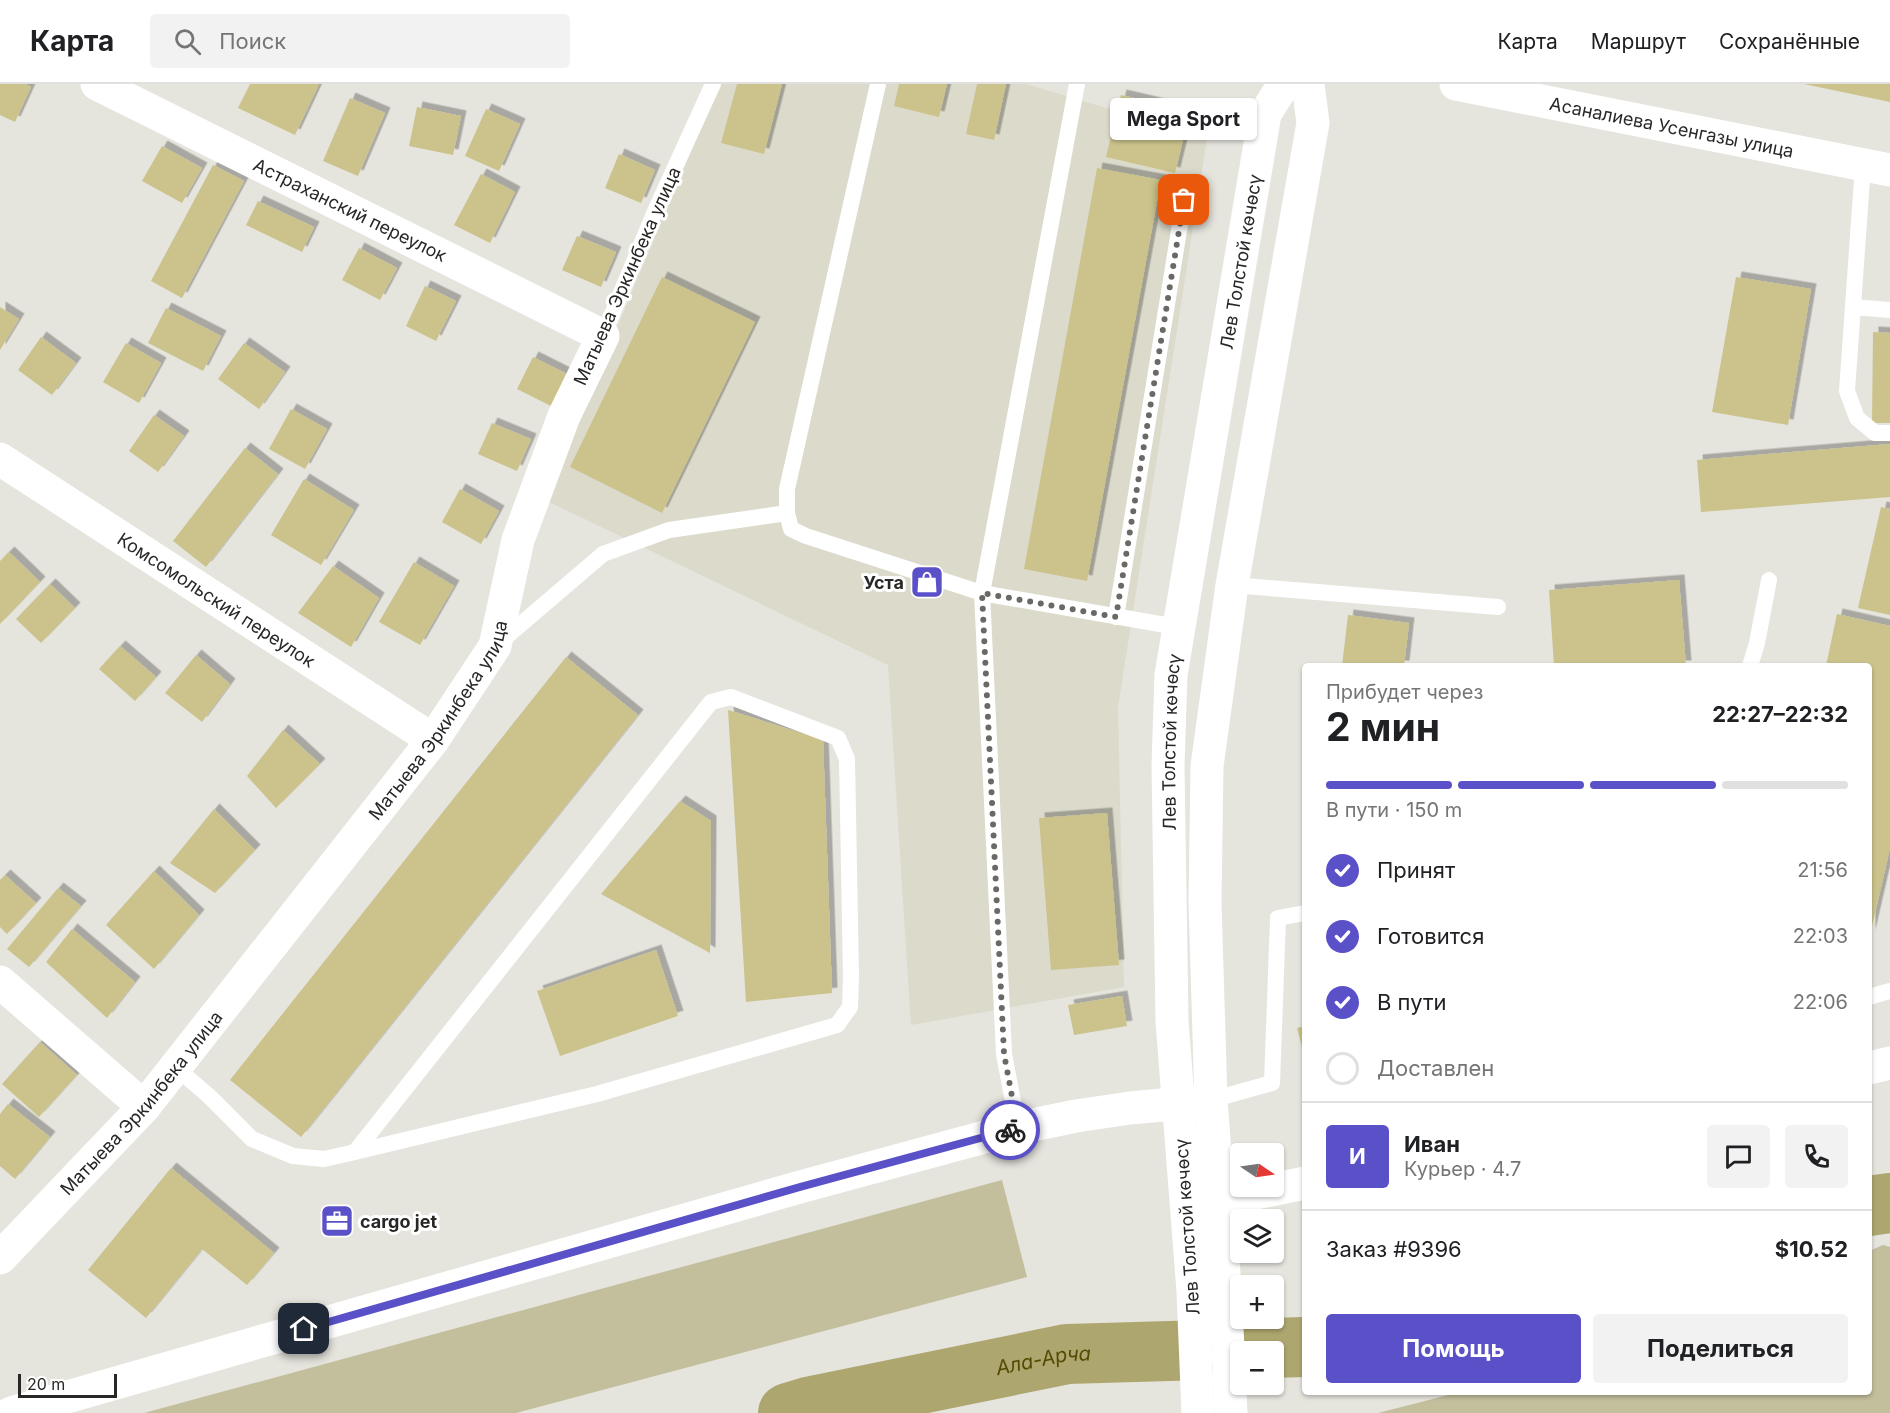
<!DOCTYPE html>
<html lang="ru">
<head>
<meta charset="utf-8">
<style>
  body { margin:0; font-family:Inter,sans-serif; background:#f2f2f2; color:#202124; height:100vh; display:flex; flex-direction:column; font-size:22px; white-space:nowrap }
  * { box-sizing:border-box; margin:0 }
  p { font-size:20px; color:#757577 }
  .icon { flex:none; width:33px; height:33px; fill:none; stroke:currentColor; stroke-width:2; stroke-linecap:round; stroke-linejoin:round }
  .map { position:relative; flex:1; overflow:hidden }
  .sheet { position:absolute; left:1302px; top:579px; width:570px; height:732px; display:flex; flex-direction:column; background:#fff; border-radius:6px; box-shadow:0 2px 4px #0004 }
  .sheet>* { flex:none }
  .needle { width:39px; rotate:103deg }
  .controls { position:absolute; left:1230px; top:1059px; display:grid; gap:12px }
  .controls a { display:grid; place-items:center; width:54px; height:54px; border-radius:6px; background:#fff; box-shadow:0 2px 4px #0004; font-size:30px }
  .scale { position:absolute; left:18px; bottom:15px; width:99px; box-sizing:border-box; padding-left:6px; border:3px solid #282725; border-top:0; font-size:16px; line-height:21px; white-space:nowrap; color:#282725; -webkit-text-stroke:4px #fff; paint-order:stroke }
  .pin { position:absolute; display:grid; place-items:center; width:51px; height:51px; color:#fff; margin:-26px; border-radius:12px; box-shadow:0 3px 9px #0006 }
  .courier { position:absolute; display:grid; place-items:center; width:60px; height:60px; margin:-30px; border:4px solid #5a50c8; border-radius:50%; background:#fff; color:#222; box-shadow:0 2px 8px #0007 }
  .bubble { position:absolute; height:42px; border-radius:6px; background:#fff; box-shadow:0 2px 4px #0004; font-size:20px; font-weight:700; line-height:42px; text-align:center }
  .headline em { font-style:normal; font-weight:700 }
  .headline div { display:flex; flex-direction:column-reverse }
  .headline { display:flex; align-items:center; justify-content:space-between; height:102px; padding:0 24px }
  h1 { font-size:39px; font-weight:700; line-height:45px }
  .bar { display:grid; grid-template-columns:repeat(4,1fr); gap:9px 6px; align-content:center; height:72px; padding:0 24px }
  .bar i { height:8px; border-radius:4px; background:#e0e0e0 }
  .bar .on { background:#5a50c8 }
  .bar p { grid-column:span 4 }
  .line { display:flex; align-items:center; gap:15px; padding:0 24px; border-top:2px solid #e0e0e0 }
  .line div { flex:1 }
  .round { display:grid; place-items:center; flex:none; width:63px; height:63px; border-radius:6px; background:#f2f2f2 }
  ol { padding:0 24px; list-style:none }
  li { display:flex; align-items:center; gap:18px; height:66px }
  li p { margin-inline-start:auto }
  li .icon { padding:6px; border-radius:50%; background:#5a50c8; color:#fff; stroke-width:4 }
  li:last-child { color:#757577 }
  li i { width:33px; height:33px; border:3px solid #e0e0e0; border-radius:50% }
  .cta { display:flex; gap:12px; margin-top:auto; padding:12px 24px }
  .cta a { flex:1; height:69px; border-radius:6px; background:#5a50c8; color:#fff; font-size:24px; font-weight:700; line-height:69px; text-align:center }
  .cta a+a { background:#f2f2f2; color:#202124 }
  header { display:flex; align-items:center; gap:36px; box-sizing:border-box; height:84px; padding:0 30px; background:#fff; border-bottom:2px solid #e0e0e0 }
  header strong { font-size:28px }
  nav { display:flex; gap:33px; margin-inline-start:auto; font-size:21px }
  .search { width:420px; height:54px; background:#f2f2f2; display:flex; align-items:center; gap:15px; box-sizing:border-box; padding:0 21px; border-radius:6px; color:#757577; font-size:22px }
  .map>svg:first-child { display:block }
</style>
</head>
<body>
<header>
<strong>Карта</strong>
<div class="search"><svg class="icon" aria-label="search" viewBox="0 0 24 24"><circle cx="10" cy="10" r="6"/><path d="M15 15l6 6"/></svg>Поиск</div>
<nav><a>Карта</a><a>Маршрут</a><a>Сохранённые</a></nav>
</header>
<div class="map">
<svg width="1890" height="1329" viewBox="0 0 1890 1329">
  <defs>
    <filter id="shadow"><feDropShadow dx="5.5" dy="-5.5" stdDeviation="0" flood-color="#0004"/></filter>
  </defs>
  <rect width="100%" height="100%" fill="#e5e4dd"/>
  <path fill="#dcdacb" d="M719 0H1026L1207 54 1118 623 1124 903 911 941 888 581 545 416Z"/>
  <path fill="#c3bf9d" d="M1002 1096 1027 1193 516 1329H144Z
    M1883 1161 1890 1163V1329H1378L1460 1308H1869V1167Z"/>
  <g fill="none" stroke-linecap="round" stroke-linejoin="round">
    <g stroke="#aea66f" stroke-width="60">
      <path d="M1869 1122 1890 1119"/>
      <path id="s1" d="M788 1329 808 1323 1067 1270 1305 1263"/>
    </g>
  </g>
  <path fill="#cbc38b" filter="url(#shadow)" d="M0 0H25L31 3 15 38 0 31Z
    M250 0H319L295 51 238 24Z
    M737 0H782L764 70 721 59Z
    M899 0H947L939 33 894 22Z
    M977 0H1006L994 56 966 50Z
    M1804 0H1890V18Z
    M1121 11 1190 27 1175 89 1106 73Z
    M350 14 385 29 358 92 323 77Z
    M417 23 461 32 453 71 409 62Z
    M486 25 520 40 499 87 465 72Z
    M162 62 202 84 182 119 142 97Z
    M619 70 655 86 641 119 605 104Z
    M213 81 244 97 182 214 151 197Z
    M1097 84 1161 96 1087 497 1024 485Z
    M481 90 515 108 490 159 454 141Z
    M258 117 314 143 302 168 246 141Z
    M577 152 616 168 601 203 562 186Z
    M359 164 397 184 380 216 342 196Z
    M662 193 755 238 662 429 570 383Z
    M1736 193 1811 205 1788 341 1712 328Z
    M425 202 456 217 436 257 406 242Z
    M0 223 19 235 0 266Z
    M166 224 221 252 203 287 148 259Z
    M1873 248 1890 249V339H1872Z
    M41 253 76 279 52 311 18 286Z
    M126 259 161 279 139 319 103 298Z
    M244 259 285 288 259 325 218 295Z
    M533 273 569 291 553 323 517 305Z
    M291 325 327 345 305 385 269 365Z
    M154 331 184 352 158 388 129 367Z
    M492 339 531 355 517 387 478 370Z
    M1890 360V413L1701 428 1697 376Z
    M245 364 278 390 206 483 173 457Z
    M304 395 354 426 321 481 271 451Z
    M460 405 499 427 481 460 442 438Z
    M1881 423 1890 425V531L1858 524Z
    M9 468 40 498 0 540V477Z
    M414 478 454 502 420 561 379 538Z
    M333 482 379 514 351 563 298 529Z
    M1679 496 1686 582H1554L1549 506Z
    M50 500 75 524 41 559 16 535Z
    M1837 530 1890 542V764L1870 851 1869 582H1826Z
    M1348 531 1409 539 1404 582H1342Z
    M120 562 156 593 135 617 99 585Z
    M196 571 230 600 202 638 165 609Z
    M566 573 638 631 301 1053 230 996Z
    M728 626 823 656 832 909 746 918Z
    M283 646 320 680 276 724 247 692Z
    M680 717 711 737 710 869 601 810Z
    M214 725 255 766 215 809 170 779Z
    M1107 729 1119 881 1051 886 1039 734Z
    M154 787 199 831 154 885 106 841Z
    M5 791 36 819 7 850 0 843V796Z
    M58 804 81 822 29 883 7 865Z
    M72 845 135 898 107 934 46 878Z
    M656 866 678 932 560 972 537 907Z
    M1122 912 1127 942 1074 951 1068 921Z
    M1305 942V971H1304L1297 944Z
    M40 958 77 991 39 1033 2 1000Z
    M8 1020 50 1053 15 1095 0 1082V1030Z
    M171 1084 274 1169 247 1201 202 1165 146 1234 88 1186Z"/>
  <g fill="none" stroke-linecap="round" stroke-linejoin="round">
    <path stroke="#fff" stroke-width="16" d="M878 0 787 405V429L791 445 806 452 982 509 1177 543
      M1863 81 1847 307 1857 334 1875 349H1890
      M1853 223 1890 226
      M603 252 656 125 713 0
      M1232 501 1498 523
      M1116 533 1184 116
      M499 559 603 470 669 446 787 429
      M1750 582 1757 559 1769 496
      M1869 913 1890 907
      M174 982 209 1012 252 1055 293 1072 324 1075 355 1068 597 1010 837 941 850 923 851 892 847 675 838 654 731 613 711 618 355 1068
      M1211 1016 1272 999 1278 834 1305 829
      M1018 1044 1004 970 982 509 1077 0"/>
    <g stroke="#fff" stroke-width="33">
      <path id="s2" d="M0 375 433 656"/>
      <path d="M0 898 144 1023"/>
      <path id="s3" d="M0 1174 144 1023 433 656 495 562 518 456 564 332 603 252 97 0"/>
    </g>
    <g stroke="#fff" stroke-width="33">
      <path id="s4" d="M1456 0 1890 86"/>
      <path d="M1869 984 1890 979"/>
      <path d="M1192 1122 1305 1099"/>
      <path d="M11 1329 800 1103 1018 1044 1076 1032 1130 1024 1206 1017"/>
    </g>
    <g stroke="#fff" stroke-width="33">
      <path id="s5" d="M1198 1329 1193 1207 1172 937 1168 681 1171 591 1265 30 1284 0"/>
      <path d="M1231 1329 1225 1202 1211 1016 1205 818 1207 682 1232 501 1313 39 1308 0"/>
    </g>
  </g>
  <g fill="none" stroke-linecap="round" stroke-linejoin="round">
    <path stroke="#6a6965" stroke-width="6" stroke-dasharray="0 10.8" d="M1010 1046 1018 1044 1004 970 982 509 1116 533 1184 116"/>
    <path stroke="#5a50c8" stroke-width="8" d="M304 1245 800 1103 1010 1046"/>
  </g>
  <defs>
    <symbol id="shop-square" viewBox="-11 -11 22 22"><rect x="-9" y="-9" width="18" height="18" rx="4" fill="#5a50c8" stroke="#fff"/><path d="M-5-2.5h2.3a2.7 3.5 0 0 1 5.4 0H5L5.5 6h-11ZM-1.5-2.5h3a1.5 2.3 0 0 0-3 0Z" fill="#fff"/></symbol>
    <symbol id="office-square" viewBox="-11 -11 22 22"><rect x="-9" y="-9" width="18" height="18" rx="4" fill="#5a50c8" stroke="#fff"/><path d="M-6-3h4V-5.5h4V-3h4V5H-6ZM-1-4.5V-3h2v-1.5ZM-6 0V1H6V0Z" fill="#fff"/></symbol>
  </defs>
  <g fill-rule="evenodd">
    <use href="#shop-square" x="908" y="479" width="38" height="38"/>
    <use href="#office-square" x="318" y="1118" width="38" height="38"/>
  </g>
  <g text-anchor="middle" dominant-baseline="central" stroke-width="6" stroke-linejoin="round" paint-order="stroke">
    <g font-size="18" fill="#282725" stroke="#fff">
      <text stroke="none"><textPath href="#s4" startOffset="220">Асаналиева Усенгазы улица</textPath></text>
      <text transform="translate(350 126) rotate(26)">Астраханский переулок</text>
      <text stroke="none"><textPath href="#s5" startOffset="1158">Лев Толстой көчөсү</textPath></text>
      <text transform="translate(627 192) rotate(-66)">Матыева Эркинбека улица</text>
      <text stroke="none"><textPath href="#s2" startOffset="258">Комсомольский переулок</textPath></text>
      <text stroke="none"><textPath href="#s3" startOffset="696">Матыева Эркинбека улица</textPath></text>
      <text stroke="none"><textPath href="#s5" startOffset="672">Лев Толстой көчөсү</textPath></text>
      <text stroke="none"><textPath href="#s3" startOffset="210">Матыева Эркинбека улица</textPath></text>
      <text transform="translate(1187 1143) rotate(-94)">Лев Толстой көчөсү</text>
    </g>
    <g font-size="18" font-weight="bold" fill="#282725" stroke="#fff" text-anchor="end">
      <text x="904" y="498">Уста</text>
      <text x="360" y="1137" text-anchor="start">cargo jet</text>
    </g>
    <g font-size="20" font-style="italic" fill="#534a03" stroke="#fff">
      <text stroke="none"><textPath href="#s1" startOffset="261">Ала-Арча</textPath></text>
    </g>
  </g>
</svg>
<div class="controls">
<a><svg class="needle" viewBox="-14 -14 28 28"><path d="M0-13l5 13h-10z" fill="#e53935"/><path d="M0 13l5-13h-10z" fill="#757577"/></svg></a>
<a><svg class="icon" aria-label="layers" viewBox="0 0 24 24"><path d="M12 4l9 5-9 5-9-5zM3 14l9 5 9-5"/></svg></a>
<a>+</a>
<a>−</a>
</div>
<div class="scale">20 m</div>
<div class="pin" style="left:1184px;top:116px;background:#ea580c"><svg class="icon" aria-label="bag" viewBox="0 0 24 24"><path d="M5 8h14l-1 12H6zM9 8a3 3 0 0 1 6 0"/></svg></div>
<div class="pin" style="left:304px;top:1245px;background:#1f2937"><svg class="icon" aria-label="home" viewBox="0 0 24 24"><path d="M3 11l9-7 9 7M6 9v11h12V9"/></svg></div>
<div class="courier" style="left:1010px;top:1046px"><svg class="icon" aria-label="bike" viewBox="0 0 24 24"><circle cx="6" cy="16" r="4"/><circle cx="18" cy="16" r="4"/><path d="M6 16l4-8h5l3 8M10 8l3 8H6M13 5h3"/></svg></div>
<div class="bubble" style="left:1110px;top:14px;width:147px">Mega Sport</div>
<section class="sheet">
<div class="headline"><div><h1>2 мин</h1><p>Прибудет через</p></div><em>22:27–22:32</em></div>
<div class="bar"><i class="on"></i><i class="on"></i><i class="on"></i><i></i><p>В пути · 150 m</p></div>
<ol>
<li><svg class="icon" aria-label="check" viewBox="0 0 24 24"><path d="M5 12l5 5 9-10"/></svg>Принят<p>21:56</p></li>
<li><svg class="icon" aria-label="check" viewBox="0 0 24 24"><path d="M5 12l5 5 9-10"/></svg>Готовится<p>22:03</p></li>
<li><svg class="icon" aria-label="check" viewBox="0 0 24 24"><path d="M5 12l5 5 9-10"/></svg>В пути<p>22:06</p></li>
<li><i></i>Доставлен</li>
</ol>
<div class="line" style="height:108px"><b class="round" style="background:#5a50c8;color:#fff">И</b><div><b>Иван</b><p>Курьер · 4.7</p></div><a class="round"><svg class="icon" aria-label="chat" viewBox="0 0 24 24"><path d="M4 5h16v11H9l-5 4z"/></svg></a><a class="round"><svg class="icon" aria-label="phone" viewBox="0 0 24 24"><path d="M5 4h4l2 5-3 2q2 4 5 5l2-3 5 2v4C11 20 4 13 5 4z"/></svg></a></div>
<div class="line" style="height:78px"><div>Заказ #9396</div><b>$10.52</b></div>
<div class="cta"><a>Помощь</a><a>Поделиться</a></div>
</section>
</div>
</body>
</html>
